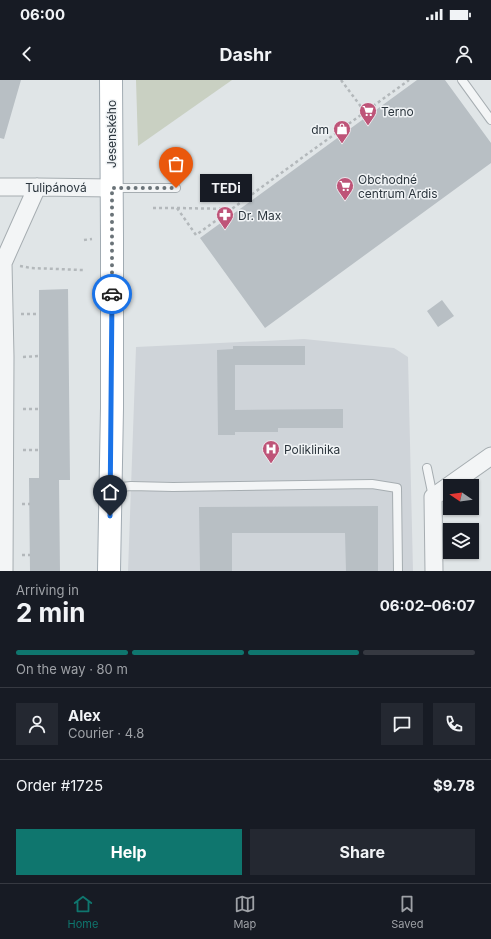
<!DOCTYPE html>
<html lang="en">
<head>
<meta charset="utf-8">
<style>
  body { margin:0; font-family:Inter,sans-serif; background:#242831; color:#f1f3f6; height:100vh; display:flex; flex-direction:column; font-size:15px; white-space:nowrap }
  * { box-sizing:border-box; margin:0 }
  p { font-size:13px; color:#9ea1a6 }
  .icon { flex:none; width:22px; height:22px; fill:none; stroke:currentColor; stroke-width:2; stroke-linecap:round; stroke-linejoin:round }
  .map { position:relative; height:491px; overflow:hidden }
  .sheet { display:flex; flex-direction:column; background:#171b24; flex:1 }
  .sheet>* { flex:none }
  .needle { width:26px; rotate:283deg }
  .tools { position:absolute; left:443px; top:399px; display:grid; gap:8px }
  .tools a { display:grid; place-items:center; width:36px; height:36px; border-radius:0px; background:#171b24; box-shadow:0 1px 3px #0004; font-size:20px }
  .pin { position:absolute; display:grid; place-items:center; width:34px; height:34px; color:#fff; margin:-41px -17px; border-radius:50% 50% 50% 0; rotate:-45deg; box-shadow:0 0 4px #0007 }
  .pin .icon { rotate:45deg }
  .courier { position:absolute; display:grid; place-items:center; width:40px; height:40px; margin:-20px; border:3px solid #1a73e8; border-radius:50%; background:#fff; color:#222; box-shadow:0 1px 5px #0007 }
  .bubble { position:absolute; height:28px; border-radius:0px; background:#171b24; box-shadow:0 1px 3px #0004; font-size:13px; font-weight:700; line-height:28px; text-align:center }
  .overview em { font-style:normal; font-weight:700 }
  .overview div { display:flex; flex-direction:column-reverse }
  .overview { display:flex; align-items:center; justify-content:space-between; height:68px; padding:0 16px }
  h1 { font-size:26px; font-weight:700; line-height:30px }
  .bar { display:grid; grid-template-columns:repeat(4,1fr); gap:6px 4px; align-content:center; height:48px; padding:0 16px }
  .bar i { height:5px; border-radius:3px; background:#363941 }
  .bar .active { background:#0f766e }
  .bar p { grid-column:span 4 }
  .line { display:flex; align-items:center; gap:10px; padding:0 16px; border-top:1px solid #363941 }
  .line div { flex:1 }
  .round { display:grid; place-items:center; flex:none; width:42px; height:42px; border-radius:0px; background:#242831 }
  .action { display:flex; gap:8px; margin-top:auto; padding:8px 16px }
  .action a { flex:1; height:46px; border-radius:0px; background:#0f766e; color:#fff; font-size:16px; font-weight:700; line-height:46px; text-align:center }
  .action a+a { background:#242831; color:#f1f3f6 }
  .status { display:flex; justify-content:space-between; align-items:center; height:28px; padding:0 20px; background:#171b24; direction:ltr }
  .status svg { height:11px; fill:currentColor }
  header { display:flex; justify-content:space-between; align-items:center; height:52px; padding:0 16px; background:#171b24; font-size:18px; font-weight:700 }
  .dock { display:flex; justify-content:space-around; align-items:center; height:56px; border-top:1px solid #363941; background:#171b24; font-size:11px; color:#9ea1a6 }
  .dock a { display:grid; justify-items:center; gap:2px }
  .dock .active { color:#0f766e }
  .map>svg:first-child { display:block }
</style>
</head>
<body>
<div class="status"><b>06:00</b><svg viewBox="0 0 49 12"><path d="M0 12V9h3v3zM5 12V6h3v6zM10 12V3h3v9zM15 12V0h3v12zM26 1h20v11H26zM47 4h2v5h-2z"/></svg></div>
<header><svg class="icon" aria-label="back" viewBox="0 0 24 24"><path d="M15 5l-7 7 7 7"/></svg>Dashr<svg class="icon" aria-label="person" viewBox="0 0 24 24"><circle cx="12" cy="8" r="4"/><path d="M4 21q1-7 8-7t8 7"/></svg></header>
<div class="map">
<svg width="491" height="491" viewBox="0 0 491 491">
  <rect width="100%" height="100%" fill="#e0e5e7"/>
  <path fill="#cfd4d9" d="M304 259 394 268 408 277 413 491H128L136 267Z"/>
  <path fill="#c9d0c2" d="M136 0H232L138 66Z"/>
  <path fill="#b8bfc4" d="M0 0H21L4 59 0 58Z
    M417 0H445L491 63V83L265 248 200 158Z
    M68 209 70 400H59L60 491H30L29 398H39V210Z
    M442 220 454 236 438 247 427 231Z
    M233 266H305V285H235V330L343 329V348H278V352H235V355H218L217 270 233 269Z
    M378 426V491H346L345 453H232V491H200L199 427Z"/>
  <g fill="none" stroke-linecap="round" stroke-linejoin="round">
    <defs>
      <path id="service" d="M462 0 491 40
        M113 108H176
        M427 388 433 417
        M111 408 131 406 173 407 372 404 397 408 398 491"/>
      <path id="minor" d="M0 107H37L112 108
        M4 491 5 277 3 183 37 107
        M434 491 433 417 491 376"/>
      <path id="primary" d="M109 491 112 328V159L111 0"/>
    </defs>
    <use href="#service" stroke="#a6adb1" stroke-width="10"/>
    <use href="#minor" stroke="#a6adb1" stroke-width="19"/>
    <use href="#primary" stroke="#a1abb2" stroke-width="24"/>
    <path stroke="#b3b8bb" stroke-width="2.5" stroke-dasharray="3 3" stroke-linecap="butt" d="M341 0 365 32
      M153 128H177L196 155 409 0
      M177 128 230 129
      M84 160 92 159
      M20 186 31 188 83 190
      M21 234H39
      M23 277 39 276
      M23 329H39
      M23 370H39
      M22 424H30
      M22 475H30"/>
    <use href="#service" stroke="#f3f5f6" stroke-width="8"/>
    <use href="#minor" stroke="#f3f5f6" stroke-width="17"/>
    <use href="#primary" stroke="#fff" stroke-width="22"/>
  </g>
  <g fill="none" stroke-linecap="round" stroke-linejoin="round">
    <path stroke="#6a7378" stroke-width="4" stroke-dasharray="0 7.2" d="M112 214V108H176"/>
    <path stroke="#1a73e8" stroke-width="5" d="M110 436 112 214"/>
  </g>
  <defs>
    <symbol id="supermarket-pin" viewBox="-11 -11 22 30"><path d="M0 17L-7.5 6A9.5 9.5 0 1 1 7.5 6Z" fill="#be5478" stroke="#f0f3f5"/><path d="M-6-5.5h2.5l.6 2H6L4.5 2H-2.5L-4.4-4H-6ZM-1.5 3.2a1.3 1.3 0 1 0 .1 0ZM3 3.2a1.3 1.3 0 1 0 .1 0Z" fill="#fff"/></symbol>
    <symbol id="shop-pin" viewBox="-11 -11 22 30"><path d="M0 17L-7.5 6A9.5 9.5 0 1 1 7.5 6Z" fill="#be5478" stroke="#f0f3f5"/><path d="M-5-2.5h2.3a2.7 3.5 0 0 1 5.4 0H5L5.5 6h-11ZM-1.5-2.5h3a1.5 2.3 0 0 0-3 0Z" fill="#fff"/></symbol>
    <symbol id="pharmacy-pin" viewBox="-11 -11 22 30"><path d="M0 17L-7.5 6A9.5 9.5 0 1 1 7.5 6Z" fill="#be5478" stroke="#f0f3f5"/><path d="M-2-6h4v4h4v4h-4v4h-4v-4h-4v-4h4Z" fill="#fff"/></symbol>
    <symbol id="hospital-pin" viewBox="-11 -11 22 30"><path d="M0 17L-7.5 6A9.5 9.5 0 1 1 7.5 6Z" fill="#be5478" stroke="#f0f3f5"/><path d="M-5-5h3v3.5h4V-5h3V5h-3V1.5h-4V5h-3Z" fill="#fff"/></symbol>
  </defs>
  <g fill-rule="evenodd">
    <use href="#supermarket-pin" x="358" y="21" width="20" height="27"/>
    <use href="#shop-pin" x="332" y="39" width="20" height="27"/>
    <use href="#supermarket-pin" x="335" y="96" width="20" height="27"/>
    <use href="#pharmacy-pin" x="215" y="125" width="20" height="27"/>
    <use href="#hospital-pin" x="261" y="359" width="20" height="27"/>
  </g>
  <g text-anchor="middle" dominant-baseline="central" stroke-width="3" stroke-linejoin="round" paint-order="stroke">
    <g font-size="12" fill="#2b353d" stroke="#f0f3f5" text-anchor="start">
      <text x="381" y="31">Terno</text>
      <text x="329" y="49" text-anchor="end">dm</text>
      <text x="358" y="99">Obchodné<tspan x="358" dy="14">centrum Ardis</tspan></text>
      <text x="238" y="135">Dr. Max</text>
      <text x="284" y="369">Poliklinika</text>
    </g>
    <g font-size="12" fill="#2b353d" stroke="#f0f3f5">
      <text transform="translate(111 54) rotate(-90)">Jesenského</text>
      <text x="56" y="107">Tulipánová</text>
    </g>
  </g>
</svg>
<div class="tools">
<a><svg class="needle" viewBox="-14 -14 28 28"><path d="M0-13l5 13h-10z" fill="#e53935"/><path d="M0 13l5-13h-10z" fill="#9ea1a6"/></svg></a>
<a><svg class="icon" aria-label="layers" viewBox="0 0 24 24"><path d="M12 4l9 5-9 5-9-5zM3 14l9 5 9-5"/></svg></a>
</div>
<div class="pin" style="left:176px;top:108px;background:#ea580c"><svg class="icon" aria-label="bag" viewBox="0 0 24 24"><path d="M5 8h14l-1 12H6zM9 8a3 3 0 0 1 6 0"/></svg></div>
<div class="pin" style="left:110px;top:436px;background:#1f2937"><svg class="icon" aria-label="home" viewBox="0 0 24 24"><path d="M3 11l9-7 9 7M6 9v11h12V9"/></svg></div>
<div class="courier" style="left:112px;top:214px"><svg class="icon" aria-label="car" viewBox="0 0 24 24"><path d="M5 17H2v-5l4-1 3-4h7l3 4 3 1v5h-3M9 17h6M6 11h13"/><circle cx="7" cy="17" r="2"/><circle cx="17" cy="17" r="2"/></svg></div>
<div class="bubble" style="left:200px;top:94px;width:52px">TEDi</div>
</div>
<section class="sheet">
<div class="overview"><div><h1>2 min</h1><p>Arriving in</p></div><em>06:02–06:07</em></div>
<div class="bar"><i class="active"></i><i class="active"></i><i class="active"></i><i></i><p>On the way · 80 m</p></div>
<div class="line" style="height:72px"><a class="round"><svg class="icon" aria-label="person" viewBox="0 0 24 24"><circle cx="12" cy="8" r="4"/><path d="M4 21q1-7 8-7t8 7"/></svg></a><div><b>Alex</b><p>Courier · 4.8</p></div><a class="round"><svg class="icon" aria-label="chat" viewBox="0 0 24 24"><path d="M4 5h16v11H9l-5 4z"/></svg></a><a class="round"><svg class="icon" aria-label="phone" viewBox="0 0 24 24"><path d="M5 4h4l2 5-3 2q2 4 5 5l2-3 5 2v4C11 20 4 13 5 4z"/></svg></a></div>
<div class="line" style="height:52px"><div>Order #1725</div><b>$9.78</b></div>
<div class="action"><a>Help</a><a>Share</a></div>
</section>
<nav class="dock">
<a class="active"><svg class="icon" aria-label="home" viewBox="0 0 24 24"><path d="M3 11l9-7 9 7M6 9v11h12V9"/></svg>Home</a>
<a><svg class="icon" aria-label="map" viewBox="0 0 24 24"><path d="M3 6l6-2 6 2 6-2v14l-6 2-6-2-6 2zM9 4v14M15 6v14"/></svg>Map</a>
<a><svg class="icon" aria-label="saved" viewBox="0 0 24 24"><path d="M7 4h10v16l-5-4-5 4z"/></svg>Saved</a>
</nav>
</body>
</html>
